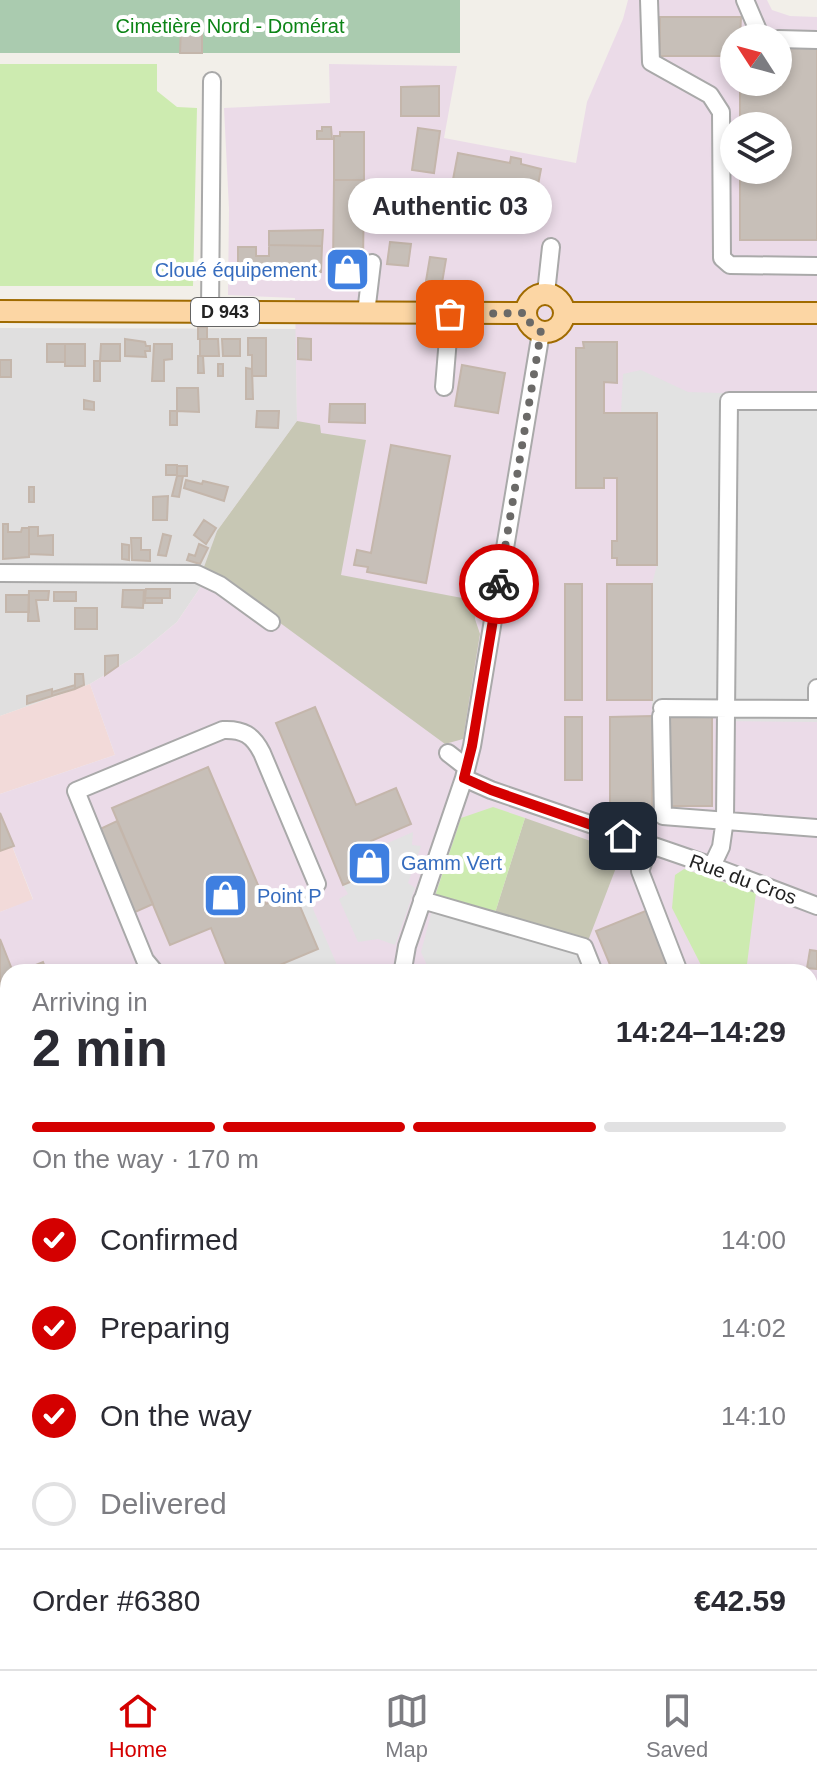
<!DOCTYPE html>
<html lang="en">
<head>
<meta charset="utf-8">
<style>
  body { margin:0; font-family:Helvetica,sans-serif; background:#f7f7f7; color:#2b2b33; height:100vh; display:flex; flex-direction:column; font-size:30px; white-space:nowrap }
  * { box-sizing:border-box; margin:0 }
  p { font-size:26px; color:#7c7c81 }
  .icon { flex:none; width:44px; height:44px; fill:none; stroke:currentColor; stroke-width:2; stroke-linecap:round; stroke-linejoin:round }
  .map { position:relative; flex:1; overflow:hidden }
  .details { position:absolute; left:0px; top:964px; width:818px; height:706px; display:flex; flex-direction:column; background:#fff; border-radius:24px 24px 0 0; box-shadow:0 4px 12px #0003 }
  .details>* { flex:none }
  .needle { width:52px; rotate:306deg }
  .controls { position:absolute; left:720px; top:24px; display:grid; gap:16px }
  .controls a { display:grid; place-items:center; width:72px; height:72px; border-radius:50%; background:#fff; box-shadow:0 4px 12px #0003; font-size:40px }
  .pin { position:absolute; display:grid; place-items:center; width:68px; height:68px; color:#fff; margin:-34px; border-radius:16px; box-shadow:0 4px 12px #0006 }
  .courier { position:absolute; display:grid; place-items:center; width:80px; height:80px; margin:-40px; border:6px solid #d40000; border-radius:50%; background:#fff; color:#222; box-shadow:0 2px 10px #0007 }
  .bubble { position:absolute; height:56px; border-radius:28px; background:#fff; box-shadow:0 4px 12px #0003; font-size:26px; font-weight:600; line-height:56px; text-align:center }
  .summary em { font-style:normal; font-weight:600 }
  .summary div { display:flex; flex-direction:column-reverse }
  .summary { display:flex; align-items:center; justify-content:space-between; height:136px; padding:0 32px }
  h1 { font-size:52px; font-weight:600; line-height:60px }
  .bar { display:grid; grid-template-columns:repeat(4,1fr); gap:12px 8px; align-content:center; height:96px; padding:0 32px }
  .bar i { height:10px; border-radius:6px; background:#e1e1e2 }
  .bar .current { background:#d40000 }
  .bar p { grid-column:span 4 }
  .line { display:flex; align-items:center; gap:20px; padding:0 32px; border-top:2px solid #e1e1e2 }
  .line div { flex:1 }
  ol { padding:0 32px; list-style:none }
  li { display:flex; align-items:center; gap:24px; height:88px }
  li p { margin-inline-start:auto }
  li .icon { padding:8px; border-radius:50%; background:#d40000; color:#fff; stroke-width:4 }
  li:last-child { color:#7c7c81 }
  li i { width:44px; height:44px; border:4px solid #e1e1e2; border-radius:50% }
  .tab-bar { display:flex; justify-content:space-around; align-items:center; height:112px; border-top:2px solid #e1e1e2; background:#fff; font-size:22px; color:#7c7c81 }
  .tab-bar a { display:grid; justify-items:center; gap:4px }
  .tab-bar .current { color:#d40000 }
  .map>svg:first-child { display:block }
</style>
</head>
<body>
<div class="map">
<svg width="817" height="1669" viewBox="0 0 817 1669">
  <rect width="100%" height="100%" fill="#f2efe9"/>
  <path fill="#e0dfdf" d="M0 328 296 329 297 421 217 531 202 585 177 622 136 656 90 684 0 716Z
    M817 1470V1669H215L228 1662H810V1474Z
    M50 1662H193L199 1669 4 1668Z"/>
  <path fill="#f2dad9" d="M90 684 115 755 0 794V716Z
    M0 815 33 900 0 912Z
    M0 1326 8 1340V1493L0 1494Z"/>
  <path fill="#ebdbe8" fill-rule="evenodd" d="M628 0H767L772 10 790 16 817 17V1397L810 1401V972H8V1340L0 1326V912L33 899 0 815V794L115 755 90 684 136 656 177 622 202 585 204 567 217 531 297 421 295 298 228 295 229 209 224 108 330 103 329 64 457 66 444 138 576 163 587 102 623 19ZM734 38H778V82H734ZM734 126H778V170H734Z
    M8 1493V1662H50L0 1668V1494Z"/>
  <path fill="#ffffe5" d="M817 1517V1612L810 1607V1549L814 1542 810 1539V1526Z"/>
  <path fill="#c7c7b4" d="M297 421 320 425 321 433 366 440 341 575 478 601 475 619 480 634 463 739 445 744 204 567 217 531Z
    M525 818 622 852 588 941 495 913Z"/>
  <path fill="#cdebb0" d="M0 64H157V91L177 107 197 108 193 286H0Z
    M493 807 525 818 495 913 435 896 461 818Z
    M684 869 756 893 746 972H708L702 967 672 908 675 875Z"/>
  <path fill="#aacbaf" d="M0 0H460V53H0Z"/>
  <path fill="#e2e2e2" d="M641 370 688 392 817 396V722L720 721 712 716H652V584L657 565V413H621L623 374Z
    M413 832 412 845 421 846 408 883 415 888 395 945 378 939 358 942 339 899 348 894 343 885 382 869 374 849Z
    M304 888 340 972H263L318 949 294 892Z
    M432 910 579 953 587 972H430L421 952Z
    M8 1078V1114L0 1118V1082Z
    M0 1354 8 1359V1425L7 1416H0Z
    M817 1404V1470L810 1474V1408Z"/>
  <path fill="#c7bfb8" stroke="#c4b6ab" stroke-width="2" d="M660 17H741L740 38H734V56H660Z
    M202 27V53H180L181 28Z
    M778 48H817V240H740V170H778V126H740V82H778Z
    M439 86V116H401V87Z
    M322 127H331L332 139H317V131H322Z
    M418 128 440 131 434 173 412 170Z
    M340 132H364V180H334V136H340Z
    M458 153 510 163 511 157 521 159V164L541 169 531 222 448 206Z
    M334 180H364L363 266 333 265Z
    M323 230 322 246 269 245V231Z
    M390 242 411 244 408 266 387 264Z
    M269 245 322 246 321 272H247V278H241V272H238V247H256V256H269Z
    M430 257 446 259 442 283 426 281Z
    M198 327H207V339H198Z
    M248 338H266V376H252V355H248Z
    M298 338 311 339V360L298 359Z
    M125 339 145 342 146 346H150V351H145L146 357 125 356Z
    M200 339H218L219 356H200Z
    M222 339H240V356H223Z
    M583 342H617V383L604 382V413H657V565H617V558H612V541H617V478H604V488H576V348H584Z
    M47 344H65V362H47Z
    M65 344H85V366H65Z
    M101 344H120V361H100Z
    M154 344H172V359L164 360V381H152Z
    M198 356H203L204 373H198Z
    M0 360H11V377H0Z
    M94 361H100V381H94Z
    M218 364H223V376H218Z
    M462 365 505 373 498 413 455 406Z
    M246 368 252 369 253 399H246Z
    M177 388H198L199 412 177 411Z
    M84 400 94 402V410L84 409Z
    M330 404H365V423L329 422Z
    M170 411H177V425H170Z
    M257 411H279L278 428 256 427Z
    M391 445 450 456 426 583 367 572 368 567 354 565 357 550 371 553Z
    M166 465H177V475H166Z
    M177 466H187V476H177Z
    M177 476H183L179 497 172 496Z
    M186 480 202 484 203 481 228 487 224 501 184 488Z
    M29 487H34V502H29Z
    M168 496 167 520H153V497Z
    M204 520 216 528 206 544 194 535Z
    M3 524H8V532H21L22 528H29V557L3 559Z
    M38 527V536L53 535V555L29 554V527Z
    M163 534 171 536 166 556 158 555Z
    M131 538H141V550H150V561L132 560Z
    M122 544 129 545V560L122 559Z
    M199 544 208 548 200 564 187 560 189 554 195 556Z
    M565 584H582V700H565Z
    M607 584H652V700H607Z
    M146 589H170V598H145Z
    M123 590H144L143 608 122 607Z
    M29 591H49L48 600H36L39 621H28Z
    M54 592H76V601H54Z
    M6 595H29V612H6Z
    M145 598H162V603H145Z
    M75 608H97V629H75Z
    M118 655V666L105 675V656Z
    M75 674H83L84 685 75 689Z
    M75 685V689L52 696V692Z
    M52 689V696L27 704V696Z
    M315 707 356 805 396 788 411 824 371 841 382 869 343 885 276 723Z
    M652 716V806H610V717Z
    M669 716H712V806H669Z
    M565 717H582V780H565Z
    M208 767 266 904 294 892 318 949 263 972H229L211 928 170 945 112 808Z
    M0 813 14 846 0 851Z
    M117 821 153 904 133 913 98 830Z
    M648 910 673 972H613L596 931Z
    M0 939 13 972H8V1052L0 1056Z
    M810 950 817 951V969L807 968Z
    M43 962 47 972H21V971Z
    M816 1093 817 1134 810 1136V1095Z
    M8 1171V1197L0 1178V1175Z
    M6 1419 8 1464 0 1465V1420Z
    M8 1504V1547H6L1 1505Z
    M8 1616V1642L0 1643V1617Z
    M810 1628 817 1633V1656L810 1651Z
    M93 1662H115L117 1669H94Z
    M265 1662H288L283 1669H264L261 1667Z
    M525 1662H542L537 1669Z
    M616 1662H632L639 1667 637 1669H611Z"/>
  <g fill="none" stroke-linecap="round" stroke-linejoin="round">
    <defs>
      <path id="minor" d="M649 0 651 62 710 95 721 112 722 258 730 265 817 266
        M745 0 760 35 765 38
        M778 39 817 40
        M546 293 551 247
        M210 312 212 81
        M366 313 372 263
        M444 387 450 314
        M0 573 197 574 220 585 271 622
        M662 708 817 709V688
        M661 716 663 816 817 828
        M448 753 466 767
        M464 778 491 790 712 866 817 906
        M650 845 640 871 679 972
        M712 866 721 847 725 819 729 401H817
        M422 900 584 947 594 972
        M403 969 407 946 464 778 472 746 541 332
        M155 972 145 960 76 791 223 730C243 729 253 735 262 753L317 884
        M810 1063 817 1079
        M0 1137 8 1133
        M810 1184 817 1181
        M810 1213 817 1210
        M0 1279H8
        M0 1337H8
        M0 1401 8 1400
        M810 1491 817 1486
        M166 1662 171 1669
        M386 1669 405 1662
        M689 1669 732 1664 760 1667"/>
      <path id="major" d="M526 313a19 19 0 1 1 38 0a19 19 0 1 1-38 0Z
        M0 311 526 313
        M565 313H817"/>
    </defs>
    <use href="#minor" stroke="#a9a9a9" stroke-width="20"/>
    <use href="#major" stroke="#a06b00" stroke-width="24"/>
    <use href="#minor" stroke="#fff" stroke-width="16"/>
    <use href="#major" stroke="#fcd6a4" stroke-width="20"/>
  </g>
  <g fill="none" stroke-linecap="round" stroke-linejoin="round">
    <path stroke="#6b6a68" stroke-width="8" stroke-dasharray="0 14.4" d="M450 314 526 313 531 325 541 332 499 584"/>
    <path stroke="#d40000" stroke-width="10" d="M499 584 472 746 464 778 491 790 623 836"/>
  </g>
  <defs>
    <symbol id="shop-square" viewBox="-11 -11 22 22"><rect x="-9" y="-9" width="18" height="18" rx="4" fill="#3f7fe0" stroke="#fff"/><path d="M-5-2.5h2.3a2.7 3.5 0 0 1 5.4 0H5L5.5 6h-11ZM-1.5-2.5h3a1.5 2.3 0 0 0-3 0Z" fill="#fff"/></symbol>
  </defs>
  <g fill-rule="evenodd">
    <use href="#shop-square" x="322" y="244" width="51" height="51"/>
    <use href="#shop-square" x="344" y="838" width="51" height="51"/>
    <use href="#shop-square" x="200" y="870" width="51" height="51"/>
  </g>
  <g text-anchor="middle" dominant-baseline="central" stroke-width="8" stroke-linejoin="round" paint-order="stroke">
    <rect fill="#fff" stroke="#646464" stroke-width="2" x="191" y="298" width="68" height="28" rx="6"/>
    <g font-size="18" font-weight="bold" fill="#222">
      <text x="225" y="312">D 943</text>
    </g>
    <g font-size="20" fill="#0c8416" stroke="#fff">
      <text x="230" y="26">Cimetière Nord - Domérat</text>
    </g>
    <g font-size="20" fill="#366cbe" stroke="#fff" text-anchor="start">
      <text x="317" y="270" text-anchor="end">Cloué équipement</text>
      <text x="401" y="863">Gamm Vert</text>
      <text x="257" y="896">Point P</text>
    </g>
    <g font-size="20" fill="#222" stroke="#fff">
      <text transform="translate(743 879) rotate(20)">Rue du Cros</text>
    </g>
  </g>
</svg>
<div class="controls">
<a><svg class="needle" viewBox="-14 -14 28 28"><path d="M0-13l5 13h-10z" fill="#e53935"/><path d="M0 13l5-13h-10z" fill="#7c7c81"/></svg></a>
<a><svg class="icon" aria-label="layers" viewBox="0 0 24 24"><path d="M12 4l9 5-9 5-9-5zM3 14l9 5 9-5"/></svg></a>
</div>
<div class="pin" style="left:450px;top:314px;background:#ea580c"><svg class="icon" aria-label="bag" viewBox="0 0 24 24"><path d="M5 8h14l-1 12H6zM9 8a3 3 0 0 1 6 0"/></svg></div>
<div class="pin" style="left:623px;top:836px;background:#1f2937"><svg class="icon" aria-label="home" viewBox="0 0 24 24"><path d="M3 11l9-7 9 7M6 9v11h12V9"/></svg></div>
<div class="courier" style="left:499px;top:584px"><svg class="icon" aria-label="bike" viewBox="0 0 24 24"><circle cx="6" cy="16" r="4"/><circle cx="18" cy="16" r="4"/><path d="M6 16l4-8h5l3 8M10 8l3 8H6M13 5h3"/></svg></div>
<div class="bubble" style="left:348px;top:178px;width:204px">Authentic 03</div>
<section class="details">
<div class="summary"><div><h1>2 min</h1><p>Arriving in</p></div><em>14:24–14:29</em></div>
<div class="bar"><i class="current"></i><i class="current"></i><i class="current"></i><i></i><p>On the way · 170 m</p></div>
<ol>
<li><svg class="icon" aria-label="check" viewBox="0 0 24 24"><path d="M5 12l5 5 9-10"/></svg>Confirmed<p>14:00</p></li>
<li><svg class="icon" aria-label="check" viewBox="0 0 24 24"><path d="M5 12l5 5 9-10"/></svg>Preparing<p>14:02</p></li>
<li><svg class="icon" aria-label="check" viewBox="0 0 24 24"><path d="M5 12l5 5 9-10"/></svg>On the way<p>14:10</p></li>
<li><i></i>Delivered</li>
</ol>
<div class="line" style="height:104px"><div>Order #6380</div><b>€42.59</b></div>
</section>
</div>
<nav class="tab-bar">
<a class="current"><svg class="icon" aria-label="home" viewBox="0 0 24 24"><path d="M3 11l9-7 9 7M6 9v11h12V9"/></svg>Home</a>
<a><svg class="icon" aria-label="map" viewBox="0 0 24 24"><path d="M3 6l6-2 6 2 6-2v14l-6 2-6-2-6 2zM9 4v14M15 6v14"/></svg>Map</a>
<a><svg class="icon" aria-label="saved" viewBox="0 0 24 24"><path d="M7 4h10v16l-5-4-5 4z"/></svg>Saved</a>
</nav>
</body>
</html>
